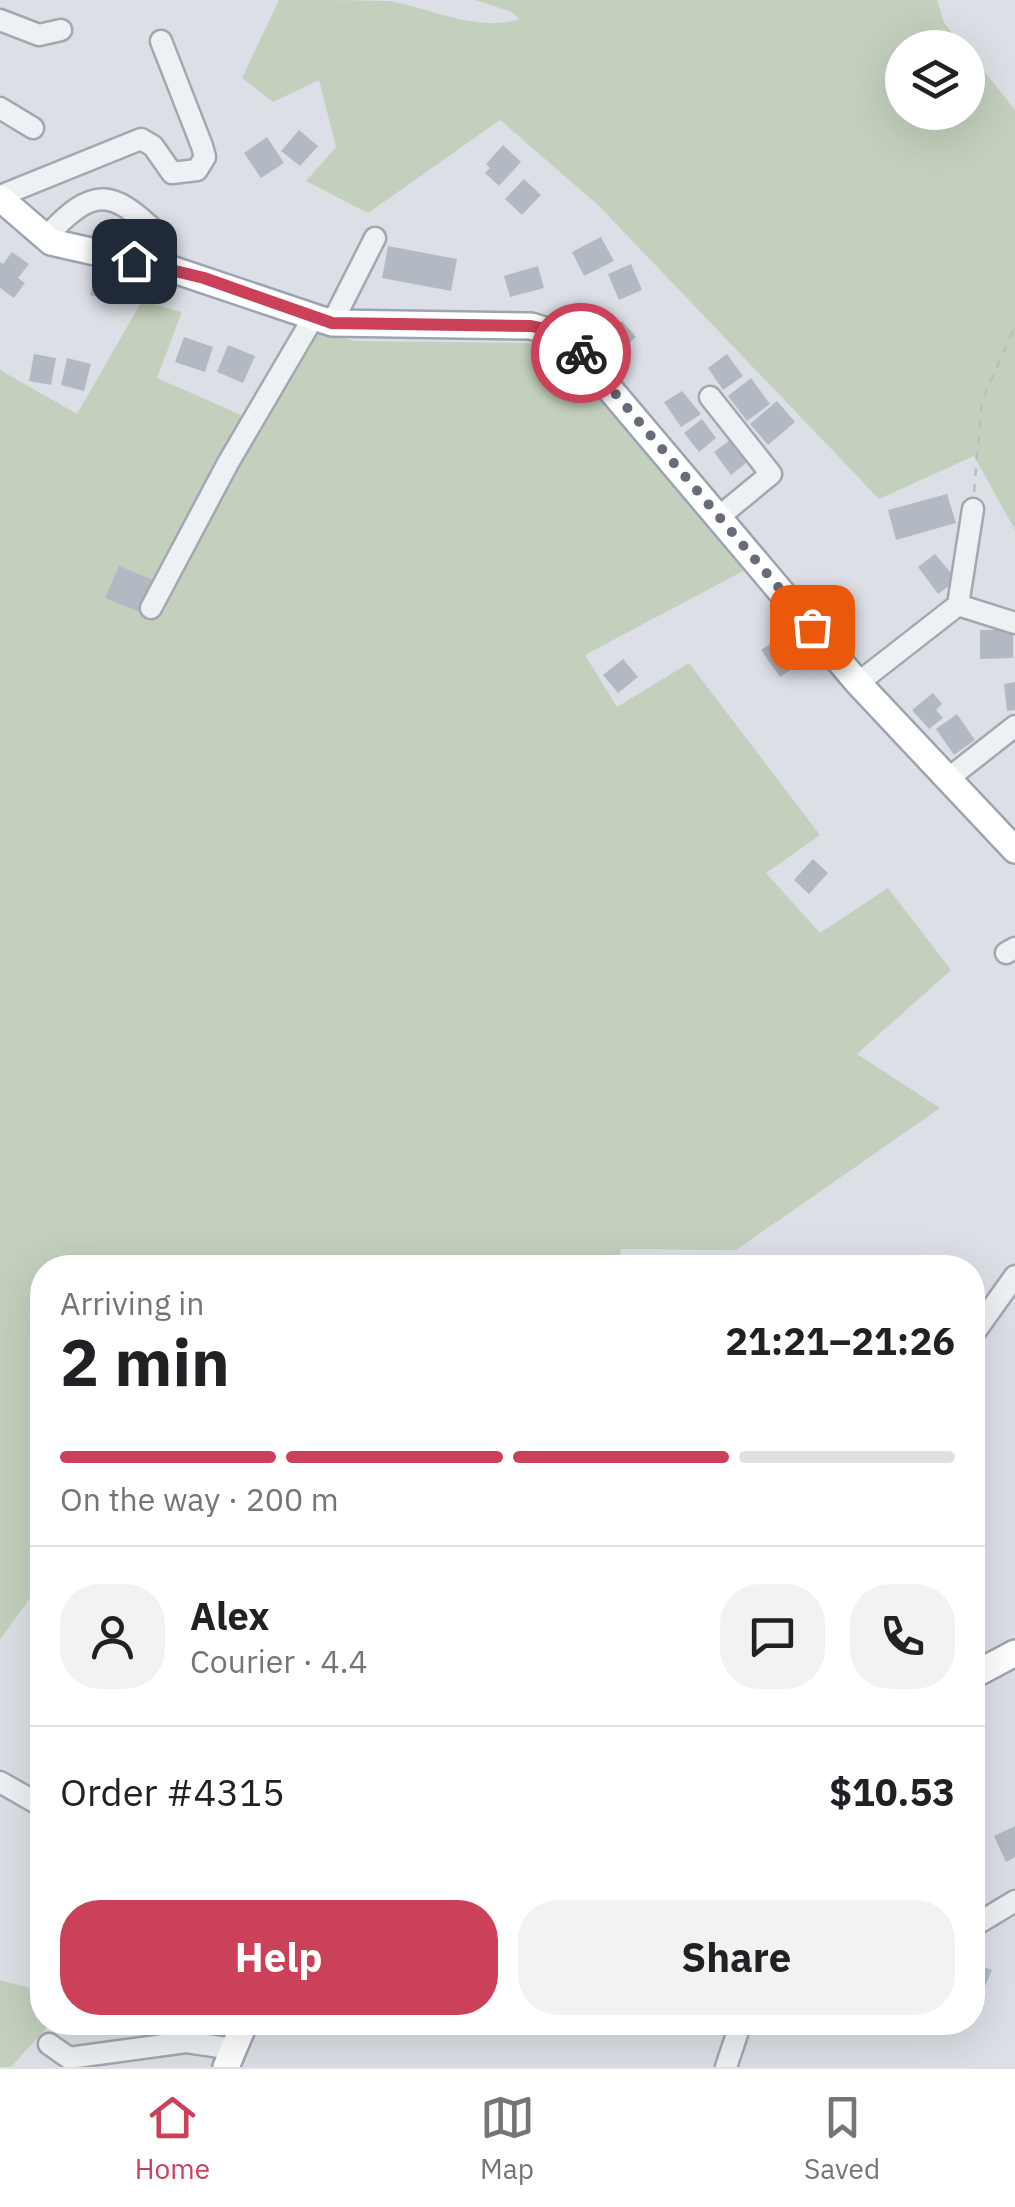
<!DOCTYPE html>
<html lang="en">
<head>
<meta charset="utf-8">
<style>
  body { margin:0; font-family:"IBM Plex Sans",sans-serif; background:#f2f2f2; color:#202124; height:100vh; display:flex; flex-direction:column; font-size:38px; white-space:nowrap }
  * { box-sizing:border-box; margin:0 }
  p { font-size:32px; color:#757577 }
  .icon { flex:none; width:55px; height:55px; fill:none; stroke:currentColor; stroke-width:2; stroke-linecap:round; stroke-linejoin:round }
  .map { position:relative; flex:1; overflow:hidden }
  .side { position:absolute; left:30px; top:1255px; width:955px; height:780px; display:flex; flex-direction:column; background:#fff; border-radius:40px; box-shadow:0 10px 40px #0002 }
  .side>* { flex:none }
  .controls { position:absolute; left:885px; top:30px; display:grid; gap:20px }
  .controls a { display:grid; place-items:center; width:100px; height:100px; border-radius:50%; background:#fff; box-shadow:0 10px 40px #0002; font-size:50px }
  .pin { position:absolute; display:grid; place-items:center; width:85px; height:85px; color:#fff; margin:-42px; border-radius:20px; box-shadow:0 5px 15px #0006 }
  .courier { position:absolute; display:grid; place-items:center; width:100px; height:100px; margin:-50px; border:8px solid #ca4159; border-radius:50%; background:#fff; color:#222; box-shadow:0 2px 12px #0007 }
  .head em { font-style:normal; font-weight:800 }
  .head div { display:flex; flex-direction:column-reverse }
  .head { display:flex; align-items:center; justify-content:space-between; height:170px; padding:0 30px }
  h1 { font-size:65px; font-weight:800; line-height:75px }
  .bar { display:grid; grid-template-columns:repeat(4,1fr); gap:15px 10px; align-content:center; height:120px; padding:0 30px }
  .bar i { height:12px; border-radius:8px; background:#e0e0e0 }
  .bar .active { background:#ca4159 }
  .bar p { grid-column:span 4 }
  .line { display:flex; align-items:center; gap:25px; padding:0 30px; border-top:2px solid #e0e0e0 }
  .line div { flex:1 }
  .round { display:grid; place-items:center; flex:none; width:105px; height:105px; border-radius:40px; background:#f2f2f2 }
  .action { display:flex; gap:20px; margin-top:auto; padding:20px 30px }
  .action a { flex:1; height:115px; border-radius:40px; background:#ca4159; color:#fff; font-size:40px; font-weight:800; line-height:115px; text-align:center }
  .action a+a { background:#f2f2f2; color:#202124 }
  .menu { display:flex; justify-content:space-around; align-items:center; height:140px; border-top:2px solid #e0e0e0; background:#fff; font-size:28px; color:#757577 }
  .menu a { display:grid; justify-items:center; gap:5px }
  .menu .active { color:#ca4159 }
  .map>svg:first-child { display:block }
</style>
</head>
<body>
<div class="map">
<svg width="1015" height="2067" viewBox="0 0 1015 2067">
  <rect width="100%" height="100%" fill="#dce0e6"/>
  <path fill="#c2d0bd" d="M279 0C314 0 354 0 389 1 429 8 480 33 519 19L512 12 475 0H937L944 23 964 47 902 48V112H968V51L1015 110V530L974 456 879 499 598 205 500 120 368 213 306 181 336 147 319 80 273 102 242 78Z
    M142 301 182 312 157 378 248 418 298 324 355 341 536 343 574 365 745 570 585 655 617 707 689 663 820 835 766 873 820 933 888 888 951 970 857 1054 940 1108 736 1250 621 1249 618 1268H42V1581L0 1640V370L77 414Z
    M0 1980 42 1991V2022L51 2023 11 2067H0Z"/>
  <path fill="#b3b9c2" d="M299 130 318 146 300 166 281 151Z
    M267 137 284 163 261 178 244 153Z
    M503 145 521 162 499 186 485 173 490 168 486 164Z
    M524 179 541 195 522 215 505 199Z
    M601 237 614 261 584 276 572 252Z
    M388 246 457 259 451 291 382 278Z
    M12 252 29 264 18 278 25 283 14 298 0 288V262L3 264Z
    M98 263 122 269 113 301 90 295Z
    M631 264 642 290 619 300 608 274Z
    M538 266 544 288 510 297 504 276Z
    M140 271 162 277 156 297 134 291Z
    M622 321 636 337 618 352 604 336Z
    M184 337 213 347 205 372 175 362Z
    M228 345 255 356 243 383 217 372Z
    M34 354 56 358 51 385 29 381Z
    M727 354 743 376 723 390 708 368Z
    M67 358 91 364 84 391 61 385Z
    M751 378 770 404 747 421 728 396Z
    M682 391 701 414 681 427 664 402Z
    M777 401 795 422 768 445 750 424Z
    M702 419 716 438 699 452 684 433Z
    M734 437 751 459 731 475 714 452Z
    M947 494 956 523 896 540 888 510Z
    M935 554 957 580 938 594 918 567Z
    M119 566 153 580 139 612 105 598Z
    M980 630H1013V658L980 659Z
    M788 632 806 659 780 677 761 650Z
    M623 659 638 677 618 693 603 675Z
    M1015 682V710L1007 711 1004 684Z
    M933 693 942 704 936 710 943 718 929 729 912 710Z
    M957 714 975 740 954 755 936 729Z
    M813 859 828 873 809 894 794 880Z
    M1015 1826V1857L1006 1862 994 1836Z
    M972 1962 992 1970 983 1991 972 1987Z"/>
  <g fill="none" stroke-linecap="round" stroke-linejoin="round">
    <defs>
      <path id="minor" d="M0 20 39 35 61 30
        M0 108 33 128
        M0 196 141 139 153 146 172 173 197 170 205 157 202 146 161 41
        M45 238C93 186 111 188 159 235
        M332 323 375 238
        M710 397 771 474 720 516
        M958 605 1015 623
        M151 608 228 463 313 318
        M858 683 958 605 973 509
        M949 778 1015 726
        M1006 953 1015 948
        M972 1336 1015 1276
        M0 1782 42 1806
        M972 1927 1015 1901
        M49 2044 69 2058 186 2042 233 2049
        M726 2067 741 2022"/>
      <path id="major" d="M0 198 51 242 174 270 332 323 531 326 566 337 858 683 1015 850
        M972 1676 1015 1653
        M226 2067 245 2022"/>
    </defs>
    <use href="#minor" stroke="#a2a7b0" stroke-width="25"/>
    <use href="#major" stroke="#9ba5b1" stroke-width="30"/>
    <path stroke="#babec4" stroke-width="2.5" stroke-dasharray="8 8" stroke-linecap="butt" d="M974 492 982 401 1015 326"/>
    <use href="#minor" stroke="#eef1f4" stroke-width="20"/>
    <use href="#major" stroke="#fff" stroke-width="25"/>
  </g>
  <g fill="none" stroke-linecap="round" stroke-linejoin="round">
    <path stroke="#666c78" stroke-width="10" stroke-dasharray="0 18" d="M581 353 812 627"/>
    <path stroke="#ca4159" stroke-width="12" d="M134 261 204 278 332 323 531 326 555 331 581 353"/>
  </g>
</svg>
<div class="controls">
<a><svg class="icon" aria-label="layers" viewBox="0 0 24 24"><path d="M12 4l9 5-9 5-9-5zM3 14l9 5 9-5"/></svg></a>
</div>
<div class="pin" style="left:812px;top:627px;background:#ea580c"><svg class="icon" aria-label="bag" viewBox="0 0 24 24"><path d="M5 8h14l-1 12H6zM9 8a3 3 0 0 1 6 0"/></svg></div>
<div class="pin" style="left:134px;top:261px;background:#1f2937"><svg class="icon" aria-label="home" viewBox="0 0 24 24"><path d="M3 11l9-7 9 7M6 9v11h12V9"/></svg></div>
<div class="courier" style="left:581px;top:353px"><svg class="icon" aria-label="bike" viewBox="0 0 24 24"><circle cx="6" cy="16" r="4"/><circle cx="18" cy="16" r="4"/><path d="M6 16l4-8h5l3 8M10 8l3 8H6M13 5h3"/></svg></div>
<section class="side">
<div class="head"><div><h1>2 min</h1><p>Arriving in</p></div><em>21:21–21:26</em></div>
<div class="bar"><i class="active"></i><i class="active"></i><i class="active"></i><i></i><p>On the way · 200 m</p></div>
<div class="line" style="height:180px"><a class="round"><svg class="icon" aria-label="person" viewBox="0 0 24 24"><circle cx="12" cy="8" r="4"/><path d="M4 21q1-7 8-7t8 7"/></svg></a><div><b>Alex</b><p>Courier · 4.4</p></div><a class="round"><svg class="icon" aria-label="chat" viewBox="0 0 24 24"><path d="M4 5h16v11H9l-5 4z"/></svg></a><a class="round"><svg class="icon" aria-label="phone" viewBox="0 0 24 24"><path d="M5 4h4l2 5-3 2q2 4 5 5l2-3 5 2v4C11 20 4 13 5 4z"/></svg></a></div>
<div class="line" style="height:130px"><div>Order #4315</div><b>$10.53</b></div>
<div class="action"><a>Help</a><a>Share</a></div>
</section>
</div>
<nav class="menu">
<a class="active"><svg class="icon" aria-label="home" viewBox="0 0 24 24"><path d="M3 11l9-7 9 7M6 9v11h12V9"/></svg>Home</a>
<a><svg class="icon" aria-label="map" viewBox="0 0 24 24"><path d="M3 6l6-2 6 2 6-2v14l-6 2-6-2-6 2zM9 4v14M15 6v14"/></svg>Map</a>
<a><svg class="icon" aria-label="saved" viewBox="0 0 24 24"><path d="M7 4h10v16l-5-4-5 4z"/></svg>Saved</a>
</nav>
</body>
</html>
